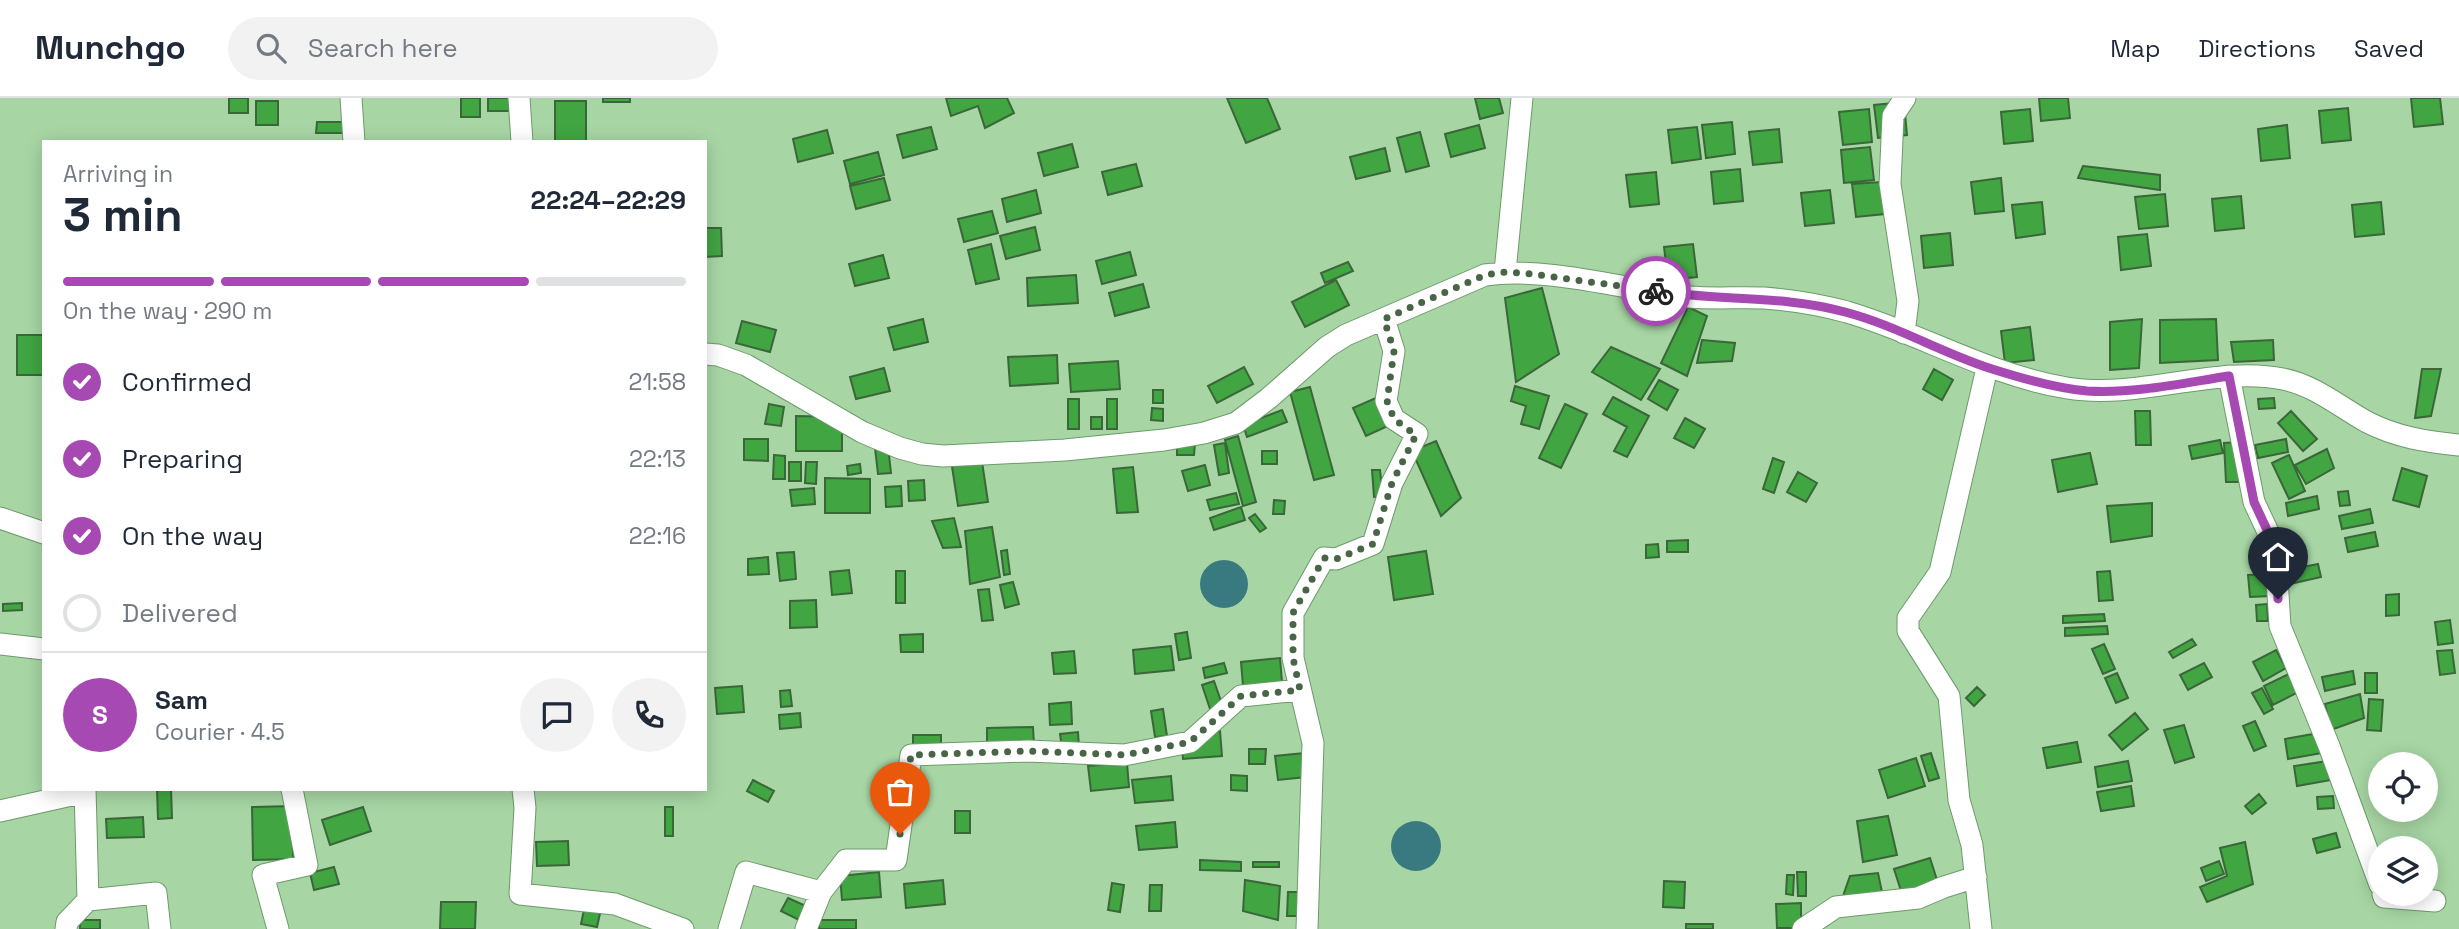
<!DOCTYPE html>
<html lang="en">
<head>
<meta charset="utf-8">
<style>
  body { margin:0; font-family:"Space Grotesk",sans-serif; background:#f2f2f3; color:#1f2937; height:100vh; display:flex; flex-direction:column; font-size:26px; white-space:nowrap }
  * { box-sizing:border-box; margin:0 }
  p { font-size:23px; color:#747a83 }
  .icon { flex:none; width:38px; height:38px; fill:none; stroke:currentColor; stroke-width:2; stroke-linecap:round; stroke-linejoin:round }
  .map { position:relative; flex:1; overflow:hidden }
  .side { position:absolute; left:42px; top:42px; width:665px; height:651px; display:flex; flex-direction:column; background:#fff; border-radius:0px; box-shadow:0 4px 18px #0003 }
  .side>* { flex:none }
  .controls { position:absolute; left:2368px; top:654px; display:grid; gap:14px }
  .controls a { display:grid; place-items:center; width:70px; height:70px; border-radius:50%; background:#fff; box-shadow:0 4px 18px #0003; font-size:35px }
  .pin { position:absolute; display:grid; place-items:center; width:60px; height:60px; color:#fff; margin:-72px -30px; border-radius:50% 50% 50% 0; rotate:-45deg; box-shadow:0 0 7px #0007 }
  .pin .icon { rotate:45deg }
  .courier { position:absolute; display:grid; place-items:center; width:70px; height:70px; margin:-35px; border:5px solid #a749b2; border-radius:50%; background:#fff; color:#222; box-shadow:0 2px 9px #0007 }
  .headline em { font-style:normal; font-weight:600 }
  .headline div { display:flex; flex-direction:column-reverse }
  .headline { display:flex; align-items:center; justify-content:space-between; height:119px; padding:0 21px }
  h1 { font-size:46px; font-weight:600; line-height:52px }
  .bar { display:grid; grid-template-columns:repeat(4,1fr); gap:10px 7px; align-content:center; height:84px; padding:0 21px }
  .bar i { height:9px; border-radius:5px; background:#e0e1e3 }
  .bar .active { background:#a749b2 }
  .bar p { grid-column:span 4 }
  .line { display:flex; align-items:center; gap:18px; padding:0 21px; border-top:2px solid #e0e1e3 }
  .line div { flex:1 }
  .round { display:grid; place-items:center; flex:none; width:74px; height:74px; border-radius:37px; background:#f2f2f3 }
  ol { padding:0 21px; list-style:none }
  li { display:flex; align-items:center; gap:21px; height:77px }
  li p { margin-inline-start:auto }
  li .icon { padding:7px; border-radius:50%; background:#a749b2; color:#fff; stroke-width:4 }
  li:last-child { color:#747a83 }
  li i { width:38px; height:38px; border:4px solid #e0e1e3; border-radius:50% }
  header { display:flex; align-items:center; gap:42px; box-sizing:border-box; height:98px; padding:0 35px; background:#fff; border-bottom:2px solid #e0e1e3 }
  header strong { font-size:33px }
  nav { display:flex; gap:38px; margin-inline-start:auto; font-size:24px }
  .search { width:490px; height:63px; background:#f2f2f3; display:flex; align-items:center; gap:18px; box-sizing:border-box; padding:0 24px; border-radius:38px; color:#747a83; font-size:26px }
  .map>svg:first-child { display:block }
</style>
</head>
<body>
<header>
<strong>Munchgo</strong>
<div class="search"><svg class="icon" aria-label="search" viewBox="0 0 24 24"><circle cx="10" cy="10" r="6"/><path d="M15 15l6 6"/></svg>Search here</div>
<nav><a>Map</a><a>Directions</a><a>Saved</a></nav>
</header>
<div class="map">
<svg width="2459" height="831" viewBox="0 0 2459 831">
  <rect width="100%" height="100%" fill="#a7d6a4"/>
  <path fill="#397a80" d="M1200 486a24 24 0 1 1 48 0a24 24 0 1 1-48 0Z
    M1391 748a25 25 0 1 1 50 0a25 25 0 1 1-50 0Z"/>
  <path fill="#41a542" stroke="#3b663a" stroke-width="2" d="M229 0H248V15H229Z
    M461 0H480V19H461Z
    M488 0H509V13H488Z
    M603 0H630V4H603Z
    M946 0H1007L1014 15 985 30 978 8 951 18Z
    M1227 0H1267L1280 31 1246 45Z
    M1475 0H1499L1503 15 1480 21Z
    M2039 0H2068L2070 20 2041 23Z
    M2411 0H2440L2443 26 2414 29Z
    M256 3H278V27H256Z
    M555 3H586V44H555Z
    M1904 4 1907 37 1878 40 1874 7Z
    M2348 10 2351 42 2322 45 2319 13Z
    M1869 11 1872 44 1843 47 1839 14Z
    M2030 11 2033 43 2004 46 2001 14Z
    M317 24H350V35H316Z
    M1732 24 1735 56 1706 60 1702 27Z
    M1479 27 1485 50 1451 59 1445 36Z
    M2287 27 2290 60 2261 63 2258 31Z
    M931 29 937 51 903 60 897 37Z
    M1697 29 1701 61 1672 65 1668 32Z
    M1779 31 1782 64 1753 67 1749 34Z
    M827 32 833 55 798 64 793 41Z
    M1420 34 1429 68 1406 74 1397 40Z
    M1072 46 1078 69 1044 78 1038 55Z
    M1870 49 1874 82 1844 85 1841 52Z
    M1385 50 1390 73 1356 81 1350 59Z
    M878 54 884 77 850 86 844 63Z
    M1136 66 1142 88 1108 97 1102 74Z
    M2083 68 2160 77V92L2078 80Z
    M1740 71 1743 103 1714 106 1711 74Z
    M1656 74 1659 106 1630 109 1626 77Z
    M884 80 890 102 856 111 850 88Z
    M2001 80 2004 113 1975 116 1971 84Z
    M1882 84 1885 116 1856 119 1852 86Z
    M1036 92 1041 115 1007 124 1002 101Z
    M1830 92 1834 125 1805 128 1801 95Z
    M2165 96 2168 128 2139 131 2135 99Z
    M2241 98 2244 130 2215 133 2212 101Z
    M2042 104 2045 136 2016 140 2012 107Z
    M2381 104 2384 136 2355 139 2352 107Z
    M992 113 998 135 964 144 958 121Z
    M1035 129 1040 152 1006 161 1000 138Z
    M705 130H721L722 158 705 159Z
    M1950 135 1953 167 1924 170 1921 138Z
    M2147 136 2151 168 2121 172 2118 139Z
    M991 146 999 181 976 186 968 152Z
    M1693 146 1697 179 1668 182 1664 149Z
    M1130 154 1136 177 1102 186 1096 163Z
    M883 157 889 180 855 188 849 166Z
    M1348 164 1353 173 1325 185 1321 175Z
    M1076 177 1078 205 1028 208 1027 180Z
    M1336 182 1349 207 1305 229 1292 204Z
    M1143 186 1149 209 1115 218 1109 195Z
    M1542 190 1559 256 1516 284 1505 200Z
    M1688 209 1707 218 1687 278 1661 265Z
    M923 221 928 244 894 252 888 230Z
    M2142 221 2139 270 2110 272V224Z
    M2216 221 2218 262 2160 265V222Z
    M742 223 776 232 770 254 736 245Z
    M2030 229 2034 262 2005 265 2001 233Z
    M17 237H44V277H17Z
    M1702 242 1735 245 1732 263 1697 265Z
    M2273 242 2274 262 2234 264 2231 244Z
    M1611 249 1660 271 1641 302 1592 274Z
    M1057 257 1058 285 1010 288 1008 259Z
    M1118 263 1120 291 1071 294 1069 266Z
    M1244 269 1253 286 1217 305 1208 288Z
    M884 270 890 293 856 301 850 279Z
    M1934 271 1953 282 1942 302 1923 291Z
    M2422 271H2441L2431 318 2415 320Z
    M1659 282 1678 292 1667 312 1648 301Z
    M1515 288 1549 298 1539 331 1521 326 1526 308 1511 303Z
    M1310 289 1334 377 1314 382 1290 294Z
    M1153 292H1163V305H1153Z
    M1378 299 1390 327 1366 338 1353 310Z
    M1613 299 1649 318 1627 359 1614 353 1627 329 1603 316Z
    M2274 300 2275 310 2259 311 2258 301Z
    M1068 301H1079V331H1068Z
    M1107 301H1117V331H1107Z
    M769 306 784 309 781 328 765 326Z
    M1565 306 1587 316 1561 370 1539 360Z
    M1152 310 1163 311V323L1151 322Z
    M1282 312 1287 324 1247 339 1243 327Z
    M2135 313H2150L2151 347H2136Z
    M2291 313 2317 341 2303 353 2278 325Z
    M796 318 842 319V353H796Z
    M1091 319H1102V331H1091Z
    M1685 320 1705 331 1694 350 1674 340Z
    M1238 338 1256 404 1243 408 1225 342Z
    M744 341H768V363L744 362Z
    M2286 341 2288 354 2258 360 2255 347Z
    M2220 342 2223 355 2192 361 2189 348Z
    M1436 343 1461 400 1441 418 1412 353Z
    M1177 344 1195 345 1194 357H1177Z
    M2239 344 2241 384H2226L2224 345Z
    M1225 345 1229 375 1219 377 1214 347Z
    M888 348 891 375 878 376 875 350Z
    M2327 351 2334 370 2306 386 2295 367Z
    M1262 353H1277V366H1262Z
    M2090 355 2097 386 2058 394 2052 362Z
    M774 357 785 358V381H773Z
    M981 357 988 404 958 408 951 362Z
    M2289 357 2305 393 2289 401 2272 365Z
    M1773 360 1784 364 1774 395 1763 391Z
    M789 364H801V383H789Z
    M806 364H817L816 386 805 385Z
    M860 366 861 375 848 377 847 368Z
    M1205 367 1210 387 1188 393 1182 373Z
    M1133 369 1138 414 1117 415 1113 371Z
    M2402 370 2427 378 2419 409 2393 402Z
    M1372 372H1380L1383 398 1374 399Z
    M1798 374 1817 385 1806 404 1787 394Z
    M825 380 870 381V415H825Z
    M924 382 925 402 909 403 908 383Z
    M901 388 902 408 886 409 885 389Z
    M814 390 815 406 792 408 790 392Z
    M2348 393 2350 407 2340 408 2338 394Z
    M1236 395 1239 406 1210 412 1207 402Z
    M2317 398 2319 411 2288 418 2286 405Z
    M1274 402 1285 403 1284 416H1273Z
    M2152 405V438L2111 444 2107 408Z
    M1241 409 1245 422 1214 432 1210 420Z
    M2370 411 2373 425 2342 431 2339 418Z
    M1255 416 1266 430 1260 434 1249 420Z
    M954 420 961 449 943 450 932 423Z
    M992 429 1000 479 970 486 965 433Z
    M2375 434 2378 448 2348 454 2345 440Z
    M1688 442V454H1667V443Z
    M1658 446 1659 459 1646 460V447Z
    M1007 452 1010 476 1004 477 1001 453Z
    M1426 453 1433 496 1394 502 1388 459Z
    M794 454 796 481 780 483 777 455Z
    M768 459 769 476 748 477V461Z
    M2318 466 2321 479 2290 486 2287 472Z
    M849 472 852 495 832 497 830 474Z
    M896 473H905V505H896Z
    M2110 473 2113 502 2099 503 2097 474Z
    M2270 476 2271 498 2250 499 2248 477Z
    M1013 484 1019 506 1005 510 1000 487Z
    M989 491 993 522 982 523 978 492Z
    M2399 496V517L2386 518V497Z
    M816 502 817 529 790 530V503Z
    M22 505V512L3 513V506Z
    M2267 506 2268 523H2257L2256 507Z
    M2104 516 2105 523 2063 525V518Z
    M2450 522 2453 545 2438 547 2435 524Z
    M2107 528 2108 536 2065 538V530Z
    M1187 534 1191 560 1179 562 1175 536Z
    M923 536V554H901L900 537Z
    M2192 541 2196 547 2173 560 2169 554Z
    M2104 546 2115 571 2103 576 2092 551Z
    M1171 548 1174 572 1135 576 1133 552Z
    M2276 552 2286 570 2263 583 2253 564Z
    M2452 552 2455 575 2440 577 2437 553Z
    M1074 553 1076 575 1054 576 1052 555Z
    M1280 560 1282 584 1243 588 1241 564Z
    M1224 565 1227 575 1205 580 1203 570Z
    M2204 565 2212 579 2188 592 2180 577Z
    M2295 573 2304 591 2273 607 2264 588Z
    M2353 573 2355 586 2325 593 2322 579Z
    M2117 575 2128 600 2116 605 2105 580Z
    M2365 575H2377V595H2365Z
    M1214 583 1223 609 1211 614 1202 587Z
    M742 588 744 614 717 616 715 590Z
    M1977 589 1985 597 1974 608 1966 600Z
    M2262 590 2273 611 2264 616 2252 595Z
    M790 592 792 608 781 609 780 593Z
    M2360 596 2364 620 2331 632 2325 606Z
    M2369 601 2383 602 2381 633 2367 632Z
    M1071 604 1072 626 1050 627 1049 606Z
    M1163 611 1167 638 1155 639 1151 613Z
    M800 615 801 629 780 631 779 617Z
    M2135 615 2148 631 2122 652 2109 637Z
    M2255 623 2266 648 2254 653 2243 628Z
    M2184 627 2194 659 2175 665 2164 632Z
    M1033 629 1034 647 987 648V630Z
    M1220 633 1222 658 1183 661 1181 637Z
    M1078 634 1079 650 1062 651 1060 636Z
    M2319 635 2322 655 2288 661 2285 641Z
    M913 637H941V652H913Z
    M2077 644 2081 664 2047 670 2043 650Z
    M1249 651H1266L1265 666H1249Z
    M1314 654 1316 678 1278 682 1275 658Z
    M1931 655 1939 680 1929 683 1921 658Z
    M1916 660 1925 688 1888 700 1879 672Z
    M2128 663 2132 683 2098 689 2095 669Z
    M2328 663 2331 682 2297 688 2294 668Z
    M1127 665 1129 689 1091 693 1088 668Z
    M1231 677 1247 678V693L1231 692Z
    M1171 678 1173 702 1135 705 1132 682Z
    M753 682 774 693 768 704 747 693Z
    M2131 688 2134 708 2101 713 2097 694Z
    M157 691H171L172 720 158 721Z
    M2259 696 2266 705 2252 716 2245 708Z
    M2333 698 2334 710 2318 711 2317 699Z
    M292 708 293 761 253 762 252 709Z
    M363 709 371 733 330 747 322 722Z
    M665 709H673V738H665Z
    M955 713H970V735H955Z
    M1888 718 1897 757 1863 764 1857 723Z
    M143 719 144 739 107 740 106 721Z
    M1175 724 1177 749 1139 752 1136 728Z
    M2336 735 2340 749 2317 755 2313 741Z
    M568 743 569 767 537 768 536 744Z
    M2245 744 2253 786 2207 804 2200 789 2227 778 2220 750Z
    M1930 760 1938 785 1902 796 1894 771Z
    M1200 762 1241 764V773L1200 772Z
    M2219 763 2224 776 2206 783 2201 770Z
    M1253 764H1279V769H1253Z
    M334 769 339 786 314 792 310 775Z
    M879 774 881 799 842 802 840 778Z
    M1797 774H1806V798H1798Z
    M1878 775 1882 794 1843 798 1850 778Z
    M1787 777H1794L1793 797 1786 796Z
    M943 782 945 806 906 810 904 786Z
    M1245 782 1280 788 1278 822 1243 813Z
    M1664 783 1685 784 1684 810 1663 809Z
    M1112 785 1124 787 1120 814 1108 812Z
    M1150 787H1162L1161 813H1149Z
    M1288 794H1301L1300 818H1287Z
    M788 800 806 808 799 822 781 813Z
    M441 804H476L475 831H440Z
    M1801 805V830H1777L1776 806Z
    M585 807 601 811 597 829 581 826Z
    M80 822H100V831H80Z
    M819 822H856V831H819Z
    M1686 826H1713V831H1686Z"/>
  <g fill="none" stroke-linecap="round" stroke-linejoin="round">
    <defs>
      <path id="minor" d="M351 0 354 44
        M519 0 522 44
        M1505 174 1522 0
        M1904 235 1908 203 1890 86 1893 18 1905 0
        M705 256 718 257 746 267 862 334 900 350 922 356 943 358 1065 352 1164 342 1204 335 1236 325 1269 300 1327 249 1346 237 1485 177C1547 168 1627 192 1690 199 1714 201 1739 199 1764 200 1791 202 1821 207 1847 214 1922 236 1988 277 2067 290 2140 302 2215 267 2283 281 2314 287 2340 309 2367 324 2396 339 2427 344 2459 347
        M2229 278 2254 404 2275 449 2280 528 2329 648 2380 787
        M0 420 44 435
        M0 546 44 551
        M85 691 88 802
        M523 691 525 710 520 796 615 806 683 831
        M0 713 85 694
        M2383 796 2384 799 2435 803
        M66 831 67 824 88 802 156 795 160 831
        M278 831 263 777 307 767 292 691
        M729 831 746 774 821 794 846 762H896L911 657 1028 653 1124 657 1190 644 1241 598 1300 592
        M806 831 821 794
        M1307 831 1313 645 1293 560V515L1324 460 1336 461 1373 446 1392 385 1417 336 1394 321 1386 303 1394 253 1384 221
        M1803 831 1836 809 1918 800 1944 789 1976 779
        M1981 831 1972 747 1959 702 1949 598 1908 533V520L1940 474 1987 270"/>
    </defs>
    <use href="#minor" stroke="#6d9a6b" stroke-width="23"/>
    <use href="#minor" stroke="#fff" stroke-width="21"/>
  </g>
  <g fill="none" stroke-linecap="round" stroke-linejoin="round">
    <path stroke="#496547" stroke-width="7" stroke-dasharray="0 12.6" d="M900 736 911 657 1028 653 1124 657 1190 644 1241 598 1300 592 1293 560V515L1324 460 1336 461 1373 446 1392 385 1416 337 1394 321 1387 303 1394 253 1384 221 1485 177 1505 174 1532 176 1656 193"/>
    <path stroke="#a749b2" stroke-width="9" d="M1656 193C1719 203 1783 197 1845 214 1895 227 1940 254 1989 270 2020 280 2054 290 2087 293 2134 296 2183 285 2229 278L2254 404 2275 449 2278 501"/>
  </g>
</svg>
<div class="controls">
<a><svg class="icon" aria-label="locate" viewBox="0 0 24 24"><circle cx="12" cy="12" r="6"/><path d="M12 2v4M12 18v4M2 12h4M18 12h4"/></svg></a>
<a><svg class="icon" aria-label="layers" viewBox="0 0 24 24"><path d="M12 4l9 5-9 5-9-5zM3 14l9 5 9-5"/></svg></a>
</div>
<div class="pin" style="left:900px;top:736px;background:#ea580c"><svg class="icon" aria-label="bag" viewBox="0 0 24 24"><path d="M5 8h14l-1 12H6zM9 8a3 3 0 0 1 6 0"/></svg></div>
<div class="pin" style="left:2278px;top:501px;background:#1f2937"><svg class="icon" aria-label="home" viewBox="0 0 24 24"><path d="M3 11l9-7 9 7M6 9v11h12V9"/></svg></div>
<div class="courier" style="left:1656px;top:193px"><svg class="icon" aria-label="bike" viewBox="0 0 24 24"><circle cx="6" cy="16" r="4"/><circle cx="18" cy="16" r="4"/><path d="M6 16l4-8h5l3 8M10 8l3 8H6M13 5h3"/></svg></div>
<section class="side">
<div class="headline"><div><h1>3 min</h1><p>Arriving in</p></div><em>22:24–22:29</em></div>
<div class="bar"><i class="active"></i><i class="active"></i><i class="active"></i><i></i><p>On the way · 290 m</p></div>
<ol>
<li><svg class="icon" aria-label="check" viewBox="0 0 24 24"><path d="M5 12l5 5 9-10"/></svg>Confirmed<p>21:58</p></li>
<li><svg class="icon" aria-label="check" viewBox="0 0 24 24"><path d="M5 12l5 5 9-10"/></svg>Preparing<p>22:13</p></li>
<li><svg class="icon" aria-label="check" viewBox="0 0 24 24"><path d="M5 12l5 5 9-10"/></svg>On the way<p>22:16</p></li>
<li><i></i>Delivered</li>
</ol>
<div class="line" style="height:126px"><b class="round" style="background:#a749b2;color:#fff">S</b><div><b>Sam</b><p>Courier · 4.5</p></div><a class="round"><svg class="icon" aria-label="chat" viewBox="0 0 24 24"><path d="M4 5h16v11H9l-5 4z"/></svg></a><a class="round"><svg class="icon" aria-label="phone" viewBox="0 0 24 24"><path d="M5 4h4l2 5-3 2q2 4 5 5l2-3 5 2v4C11 20 4 13 5 4z"/></svg></a></div>
</section>
</div>
</body>
</html>
